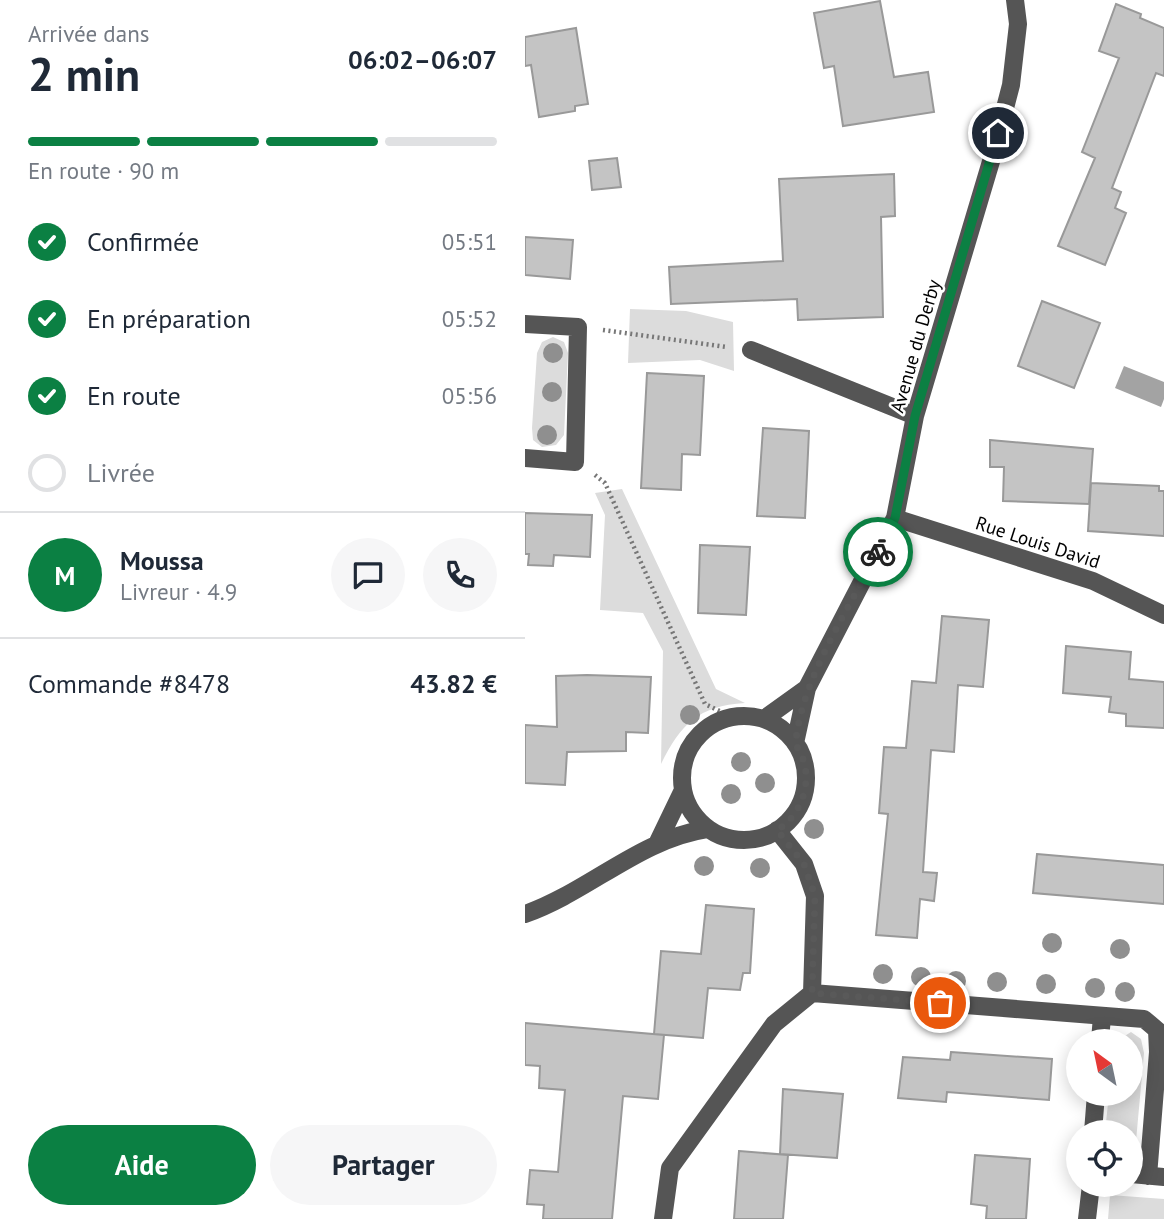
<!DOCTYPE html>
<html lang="fr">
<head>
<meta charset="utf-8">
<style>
  body { margin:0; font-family:"PT Sans",sans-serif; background:#f6f6f7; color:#1f2937; height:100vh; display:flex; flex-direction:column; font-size:26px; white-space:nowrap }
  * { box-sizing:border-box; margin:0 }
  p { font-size:23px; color:#747a83 }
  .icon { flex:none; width:38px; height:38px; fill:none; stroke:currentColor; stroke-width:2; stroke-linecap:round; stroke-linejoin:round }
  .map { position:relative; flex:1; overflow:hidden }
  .sheet { display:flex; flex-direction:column; background:#fff; width:525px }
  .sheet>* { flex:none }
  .needle { width:46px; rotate:327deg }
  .tools { position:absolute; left:541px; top:1029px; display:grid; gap:14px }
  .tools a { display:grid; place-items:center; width:77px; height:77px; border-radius:50%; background:#fff; box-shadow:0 4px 18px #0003; font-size:35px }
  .pin { position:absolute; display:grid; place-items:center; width:60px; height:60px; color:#fff; margin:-30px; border:4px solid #fff; border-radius:50%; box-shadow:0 2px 7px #0007 }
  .courier { position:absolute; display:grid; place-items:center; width:70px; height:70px; margin:-35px; border:5px solid #0b8043; border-radius:50%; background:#fff; color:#222; box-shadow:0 2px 9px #0007 }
  .head em { font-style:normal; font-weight:700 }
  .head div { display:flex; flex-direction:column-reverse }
  .head { display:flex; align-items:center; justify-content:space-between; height:119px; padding:0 28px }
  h1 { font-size:46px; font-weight:700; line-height:52px }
  .bar { display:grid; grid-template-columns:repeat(4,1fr); gap:10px 7px; align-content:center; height:84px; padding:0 28px }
  .bar i { height:9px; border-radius:5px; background:#e0e1e3 }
  .bar .active { background:#0b8043 }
  .bar p { grid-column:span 4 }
  .line { display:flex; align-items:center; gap:18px; padding:0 28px; border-top:2px solid #e0e1e3 }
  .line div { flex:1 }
  .round { display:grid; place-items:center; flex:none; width:74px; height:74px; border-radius:37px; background:#f6f6f7 }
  ol { padding:0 28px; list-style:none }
  li { display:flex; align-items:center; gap:21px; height:77px }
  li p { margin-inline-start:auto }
  li .icon { padding:7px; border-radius:50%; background:#0b8043; color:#fff; stroke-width:4 }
  li:last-child { color:#747a83 }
  li i { width:38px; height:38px; border:4px solid #e0e1e3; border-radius:50% }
  .button { display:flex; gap:14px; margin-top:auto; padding:14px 28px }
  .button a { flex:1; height:80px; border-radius:42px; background:#0b8043; color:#fff; font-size:28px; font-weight:700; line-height:80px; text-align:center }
  .button a+a { background:#f6f6f7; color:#1f2937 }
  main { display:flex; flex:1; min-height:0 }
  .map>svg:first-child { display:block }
</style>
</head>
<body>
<main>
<section class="sheet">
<div class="head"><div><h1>2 min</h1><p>Arrivée dans</p></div><em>06:02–06:07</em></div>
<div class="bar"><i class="active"></i><i class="active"></i><i class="active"></i><i></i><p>En route · 90 m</p></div>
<ol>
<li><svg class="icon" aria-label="check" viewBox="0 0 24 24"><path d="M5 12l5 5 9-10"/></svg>Confirmée<p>05:51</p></li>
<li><svg class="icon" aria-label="check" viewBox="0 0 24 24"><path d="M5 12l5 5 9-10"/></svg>En préparation<p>05:52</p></li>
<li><svg class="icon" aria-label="check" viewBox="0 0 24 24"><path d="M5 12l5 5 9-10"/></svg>En route<p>05:56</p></li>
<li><i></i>Livrée</li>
</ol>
<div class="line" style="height:126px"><b class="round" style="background:#0b8043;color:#fff">M</b><div><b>Moussa</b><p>Livreur · 4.9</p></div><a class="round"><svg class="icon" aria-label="chat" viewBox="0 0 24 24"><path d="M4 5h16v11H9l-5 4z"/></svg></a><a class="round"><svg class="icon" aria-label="phone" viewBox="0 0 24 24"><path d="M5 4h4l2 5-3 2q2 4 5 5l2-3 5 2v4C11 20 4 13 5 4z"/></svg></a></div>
<div class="line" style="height:91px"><div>Commande #8478</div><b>43.82 €</b></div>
<div class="button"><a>Aide</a><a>Partager</a></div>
</section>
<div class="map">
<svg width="639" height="1219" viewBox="0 0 639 1219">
  <rect width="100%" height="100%" fill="#fff"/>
  <path fill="#dcdcdc" d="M105 309 161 311 208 322 209 371 175 360 103 363Z
    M28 337 39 342 43 353 39 435 31 445 17 447 8 440 7 428 12 353 17 342Z
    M97 489 191 689 220 703C173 706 156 724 136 764L138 651 118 613 75 610 80 515 70 493Z
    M606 1032 616 1039 619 1053 611 1141 606 1153V1132H580L584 1094H606V1041H592Z
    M585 1195 639 1199V1219H583Z"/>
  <path fill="#a3a3a3" d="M599 366 639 382V399L636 407 590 388Z"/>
  <path fill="#c4c4c4" stroke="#999" stroke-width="2" d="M355 1 369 77 403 72 409 112 318 126 309 66 299 68 289 13Z
    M591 4 616 14 615 18 639 28V76L631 73 587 188 596 192 590 208 601 213 580 265 533 246 570 158 557 152 594 58 574 51Z
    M51 28 63 104 50 106V111L14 117 6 65 0 66V37Z
    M92 158 96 187 67 190 64 161Z
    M369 174 370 216 356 217 358 317 273 320 272 299 146 304 144 267 258 261 254 179Z
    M0 237 48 240 45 279 0 275Z
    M517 301 575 323 549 388 493 366Z
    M122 373 179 376 175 455 157 454 156 490 116 488Z
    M238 428 284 431 280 518 232 516Z
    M465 440 568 449 564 504 478 501 479 467H465Z
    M566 483 634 486V491H639V536L563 531Z
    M0 513 67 515 65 557 29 555 28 566 3 565 4 554H0Z
    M175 545 225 547 221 615 173 613Z
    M417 616 464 620 458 687 433 685 429 752 406 750 398 872 412 873 409 901 395 899 392 938 351 935 363 814 354 813 359 747 381 748 387 681 411 683Z
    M541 646 606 652 604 679 639 682V728L601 726V714L584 712 586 697 538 693Z
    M62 675 126 677 123 733 101 732V751L42 752 40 785 0 783V725L32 727 31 676Z
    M512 854 639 865V904L508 893Z
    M181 905 229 909 225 973H218L215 990 183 988 178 1038 129 1034 136 951 176 954Z
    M0 1023 139 1035 133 1099 98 1096 87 1219H18L19 1205 2 1204 5 1170 33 1172 40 1090 14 1088 15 1066 0 1065Z
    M426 1052 527 1059 524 1100 422 1092 421 1102 373 1098 378 1057 425 1060Z
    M258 1089 318 1094 312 1158 255 1154Z
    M214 1151 263 1155 258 1219H209Z
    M450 1155 505 1159 501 1219H461L462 1206 446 1204Z"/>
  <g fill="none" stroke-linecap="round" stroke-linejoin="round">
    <path stroke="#777" stroke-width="4.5" stroke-dasharray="2 3.5" stroke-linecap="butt" d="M78 330 201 347
      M70 475 80 483 180 704 207 717"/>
    <path stroke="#555" stroke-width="18" d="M0 324 53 327 50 462 0 458
      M226 350 390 416
      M370 518 568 581 639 615
      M157 778a62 62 0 1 1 124 0a62 62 0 1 1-124 0Z
      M239 719 282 688
      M270 743 282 688 370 518 390 416 467 158 486 85 493 24 490 0
      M252 830 279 864 290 896 287 993
      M132 844 158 790
      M0 914C63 892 115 839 182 829
      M575 1041 577 1016
      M568 1132 571 1094
      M606 1174 639 1177
      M138 1219 145 1168 249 1024 287 993 619 1019 632 1030 633 1052 623 1176
      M562 1219 566 1185"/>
  </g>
  <g fill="#8f8f8f">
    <circle cx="28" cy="353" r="10"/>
    <circle cx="27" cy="392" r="10"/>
    <circle cx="22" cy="435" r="10"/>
    <circle cx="165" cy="715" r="10"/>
    <circle cx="216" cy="762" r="10"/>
    <circle cx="240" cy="783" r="10"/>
    <circle cx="206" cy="794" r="10"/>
    <circle cx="289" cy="829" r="10"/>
    <circle cx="179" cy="866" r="10"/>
    <circle cx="235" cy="868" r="10"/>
    <circle cx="527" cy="943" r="10"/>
    <circle cx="595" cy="949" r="10"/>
    <circle cx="358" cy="974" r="10"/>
    <circle cx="396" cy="977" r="10"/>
    <circle cx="431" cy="981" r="10"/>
    <circle cx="472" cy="982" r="10"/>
    <circle cx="521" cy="984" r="10"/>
    <circle cx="570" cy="988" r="10"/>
    <circle cx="600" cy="992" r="10"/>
  </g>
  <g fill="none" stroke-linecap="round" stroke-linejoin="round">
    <path stroke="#595959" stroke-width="7" stroke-dasharray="0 12.6" d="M353 552C325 606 277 679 271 740 270 747 276 752 278 759 287 785 275 817 252 830L279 864 290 896 287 993 415 1003"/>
    <path stroke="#0b8043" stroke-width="9" d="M353 552 370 518 390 416 473 133"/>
  </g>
  <g text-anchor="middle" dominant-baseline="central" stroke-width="5" stroke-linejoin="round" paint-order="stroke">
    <g font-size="19" fill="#000" stroke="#fff">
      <text transform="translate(390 346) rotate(-74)">Avenue du Derby</text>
      <text transform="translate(513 542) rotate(18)">Rue Louis David</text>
    </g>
  </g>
</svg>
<div class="tools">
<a><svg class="needle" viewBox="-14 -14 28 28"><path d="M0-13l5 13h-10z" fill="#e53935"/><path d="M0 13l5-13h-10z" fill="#747a83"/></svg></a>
<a><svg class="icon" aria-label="locate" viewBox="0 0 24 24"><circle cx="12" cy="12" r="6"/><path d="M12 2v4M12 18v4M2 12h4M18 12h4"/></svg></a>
</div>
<div class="pin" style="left:415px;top:1003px;background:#ea580c"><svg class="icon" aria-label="bag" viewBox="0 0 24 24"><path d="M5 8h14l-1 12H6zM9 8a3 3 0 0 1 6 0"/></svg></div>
<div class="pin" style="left:473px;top:133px;background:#1f2937"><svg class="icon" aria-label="home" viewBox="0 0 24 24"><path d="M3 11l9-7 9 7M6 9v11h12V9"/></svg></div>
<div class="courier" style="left:353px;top:552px"><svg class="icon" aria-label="bike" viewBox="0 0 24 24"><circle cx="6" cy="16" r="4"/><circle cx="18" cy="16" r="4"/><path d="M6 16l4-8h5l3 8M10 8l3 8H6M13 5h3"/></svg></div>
</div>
</main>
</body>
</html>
